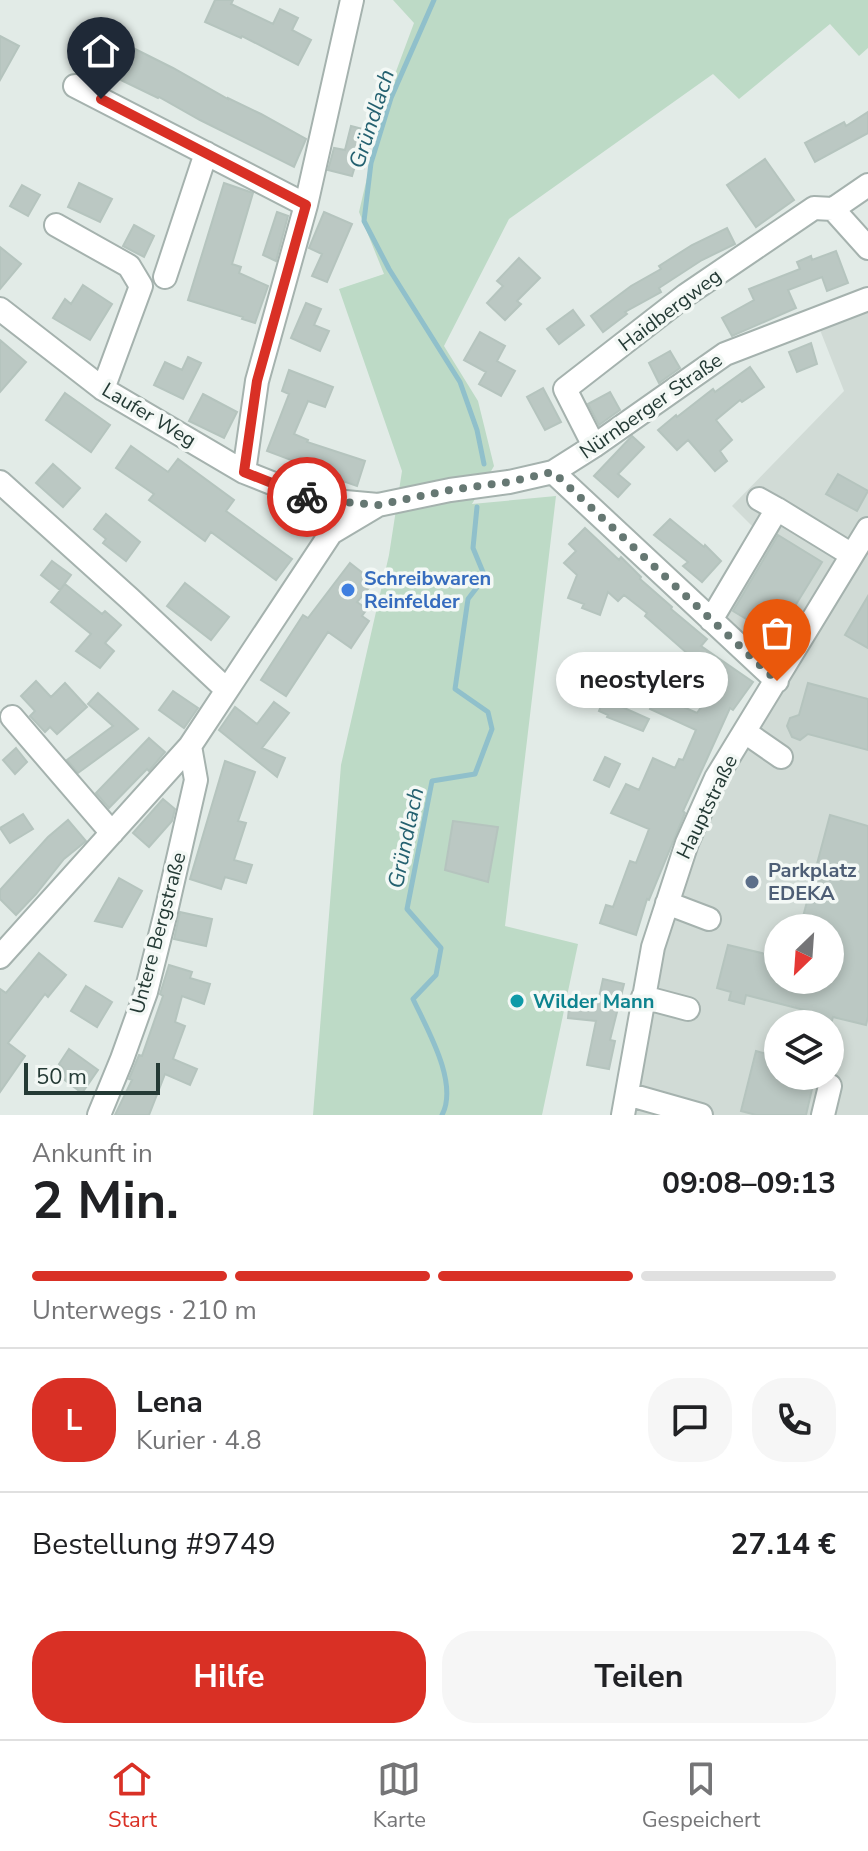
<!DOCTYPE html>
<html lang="de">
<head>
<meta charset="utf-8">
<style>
  body { margin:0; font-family:"Nunito Sans",sans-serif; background:#f6f6f6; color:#202124; height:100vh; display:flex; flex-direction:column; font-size:30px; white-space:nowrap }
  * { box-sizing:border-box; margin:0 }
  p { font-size:26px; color:#757577 }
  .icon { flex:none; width:44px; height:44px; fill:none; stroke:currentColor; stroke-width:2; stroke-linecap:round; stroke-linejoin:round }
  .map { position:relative; height:1115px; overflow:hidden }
  .sheet { display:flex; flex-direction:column; background:#fff; flex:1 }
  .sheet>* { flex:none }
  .needle { width:52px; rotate:205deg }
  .controls { position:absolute; left:764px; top:914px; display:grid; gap:16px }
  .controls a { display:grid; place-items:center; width:80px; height:80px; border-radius:50%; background:#fff; box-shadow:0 4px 12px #0003; font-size:40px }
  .scale { position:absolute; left:24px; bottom:20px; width:136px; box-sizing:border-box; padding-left:8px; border:4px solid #243a35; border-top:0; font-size:22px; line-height:28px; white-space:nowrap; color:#243a35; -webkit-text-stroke:6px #f3f8f5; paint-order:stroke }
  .pin { position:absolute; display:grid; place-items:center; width:68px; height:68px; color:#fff; margin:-82px -34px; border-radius:50% 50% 50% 0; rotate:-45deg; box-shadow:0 0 8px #0007 }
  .pin .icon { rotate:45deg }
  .courier { position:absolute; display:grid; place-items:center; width:80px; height:80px; margin:-40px; border:6px solid #d93025; border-radius:50%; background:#fff; color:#222; box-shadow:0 2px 10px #0007 }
  .bubble { position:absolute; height:56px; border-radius:28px; background:#fff; box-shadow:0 4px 12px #0003; font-size:26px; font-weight:700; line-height:56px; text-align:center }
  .head em { font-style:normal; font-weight:700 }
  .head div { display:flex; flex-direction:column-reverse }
  .head { display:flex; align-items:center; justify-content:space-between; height:136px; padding:0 32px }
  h1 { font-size:52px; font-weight:700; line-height:60px }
  .bar { display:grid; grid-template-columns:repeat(4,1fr); gap:12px 8px; align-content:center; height:96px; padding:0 32px }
  .bar i { height:10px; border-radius:6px; background:#e0e0e0 }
  .bar .current { background:#d93025 }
  .bar p { grid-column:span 4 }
  .line { display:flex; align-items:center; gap:20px; padding:0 32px; border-top:2px solid #e0e0e0 }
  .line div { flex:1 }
  .round { display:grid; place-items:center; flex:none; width:84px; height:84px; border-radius:32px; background:#f6f6f6 }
  .action { display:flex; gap:16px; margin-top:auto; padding:16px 32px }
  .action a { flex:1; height:92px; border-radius:32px; background:#d93025; color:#fff; font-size:32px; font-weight:700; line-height:92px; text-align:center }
  .action a+a { background:#f6f6f6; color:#202124 }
  .tab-bar { display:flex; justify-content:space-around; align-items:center; height:112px; border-top:2px solid #e0e0e0; background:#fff; font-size:22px; color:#757577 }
  .tab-bar a { display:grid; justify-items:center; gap:4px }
  .tab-bar .current { color:#d93025 }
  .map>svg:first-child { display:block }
</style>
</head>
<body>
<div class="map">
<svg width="868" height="1115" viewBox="0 0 868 1115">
  <rect width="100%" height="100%" fill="#e2ebe7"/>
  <path fill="#d1dbd6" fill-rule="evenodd" d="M868 289V1115H613L689 846 780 681 709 614 758 532 732 506 844 391 820 330ZM778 928H830V980H778ZM778 1024H830V1076H778Z"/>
  <path fill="#bddac6" d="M393 0H868V48L859 56 830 24 739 99 713 74 509 219 444 346 478 401 494 466 472 504 556 496 505 926 578 944 542 1115H313L341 765 389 555 402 471 339 289 384 274 359 212 385 101 414 23Z"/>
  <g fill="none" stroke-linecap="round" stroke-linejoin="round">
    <path stroke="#90c0cb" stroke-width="5" d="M434 0 391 98 371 163 364 221 389 269 460 382 477 430 484 464
      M442 1115C459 1083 427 1029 413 999L436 975 441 948 407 909 432 781 475 774 492 729 488 712 455 689 468 599 485 577 473 548 477 507"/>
  </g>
  <path fill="#bbc8c3" stroke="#b5c4be" stroke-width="2" d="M215 0H233L231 4 273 24 280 9 298 18 292 30 311 40 298 65 242 36 241 38 205 22Z
    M92 24 126 42 125 44 173 68 228 99V98L261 114 306 139 294 167 200 120 159 97 158 98 123 81 75 54Z
    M0 36 19 46 0 80Z
    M868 112V133L815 162 805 143 844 122 846 126Z
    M351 126 374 132 364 168 355 166 352 176 328 170 334 148 345 150Z
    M765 159 794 200 756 227 727 185Z
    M79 183 112 199 100 222 68 207Z
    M224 183 253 193 232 264 241 267 239 273 268 286 255 323 242 319 243 317 188 300Z
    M22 185 40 195 28 216 10 206Z
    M277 212 288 216 276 261 263 255Z
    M324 212 352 224 327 282 312 276 322 254 309 248Z
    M134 225 154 236 144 257 123 246Z
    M727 228 735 244 702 260 659 288 661 292 625 312 627 314 603 332 591 316 631 286 661 269 659 266 692 245Z
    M0 247 21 264 0 289Z
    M836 251 848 283 827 291 822 277 788 290 796 308 732 336 722 318 754 300 749 289 800 269 797 262 811 256 812 260Z
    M519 258 540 278 517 301 521 304 505 320 487 303 503 286 497 281Z
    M83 285 112 304 90 340 53 318 65 299 71 304Z
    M306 303 321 309 314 325 329 331 320 351 291 338Z
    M573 310 584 325 559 344 547 329Z
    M480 332 505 346 497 361 515 371 501 396 479 384 486 372 464 360Z
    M0 340 26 362 0 392Z
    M811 343 817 364 797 372 789 352Z
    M670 351 680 368 659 383 649 363Z
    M188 357 201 363 183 399 154 385 165 362 182 370Z
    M750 367 764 387 742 402 740 400 716 420 732 440 720 451 727 461 715 471 688 440 677 450 658 430 676 415 677 417 713 389 715 392Z
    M289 370 333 387 325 407 308 401 294 434 308 440 307 442 365 461 357 486 325 475 328 466 301 457 299 463 267 451 289 394 282 391Z
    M543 388 561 422 545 430 527 397Z
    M610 392 620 410 599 425 588 404Z
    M65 393 110 425 91 452 46 420Z
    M203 394 237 412 224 438 189 421Z
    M632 436 644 447 618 474 630 484 618 497 594 476Z
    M131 446 168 472 178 459 234 500 226 511 292 559 276 580 211 532 205 541 149 500 154 494 116 468Z
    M53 464 80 488 63 507 36 483Z
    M838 474 868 491 857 511 826 494Z
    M106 514 140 542 126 561 103 543 106 539 94 529Z
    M670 519 704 547 705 545 721 561 702 582 683 566 688 562 654 535Z
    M585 528 619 560 621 557 641 577 640 579 672 607 671 609 707 639 701 646 753 682 733 710 730 708 706 761 683 811 685 813 649 900 647 899 636 935 600 923 606 905 613 907 630 861 636 863 649 829 611 813 626 784 639 790 653 758 675 768 679 759 683 760 696 730 650 709 656 695 697 713 721 679 705 669 645 616 647 613 624 595 618 601 608 592 600 615 582 608 584 604 568 598 577 575 564 563 576 551 569 544Z
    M778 535 822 562 776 637 733 611Z
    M52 561 71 575 60 590 41 575Z
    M350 563 374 582 357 602 367 609 362 616 369 621 351 648 328 632 286 696 261 680 303 615 308 618Z
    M185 583 229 617 211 640 167 606Z
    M65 584 102 614 105 611 121 625 105 643 114 651 100 668 76 651 91 634 51 602Z
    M868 596V648L845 635Z
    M36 681 51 697 65 683 87 707 57 734 50 727 45 732 30 716 35 711 21 696Z
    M808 683 868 699V750L808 734 800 740 792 737 787 726 790 718 799 715Z
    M173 691 198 708 184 728 159 710Z
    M98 693 138 729 78 773 67 760 113 726 88 704Z
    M604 699 649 719 643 731 607 717 608 715 599 711Z
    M274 702 289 713 262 748 285 758 277 777 219 730 235 707 257 724Z
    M149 738 165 752 149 771 147 769 109 808 96 793Z
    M16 748 27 762 15 774 3 760Z
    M605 757 620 764 609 787 594 780Z
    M225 761 255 772 238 821 246 823 234 860 252 865 246 883 225 877 221 889 190 879Z
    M163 799 175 809 172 821 149 847 133 833Z
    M23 814 33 829 10 843 0 828Z
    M830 815 868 826V1017L866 1025 833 1017 831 1024H813L816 1013 746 995 744 1004 729 1000 731 992 717 988 728 945 778 957V980H830V928H800Z
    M68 820 86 841 64 859 36 894 16 915 0 899V890L48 837Z
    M453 821 498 827 488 882 445 870Z
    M119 878 142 891 122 927 95 921Z
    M180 912 212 919 206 946 174 939Z
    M39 953 66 975 48 997 45 994 8 1043 25 1056 0 1092V989L6 993Z
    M169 965 192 972 190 978 210 984 204 1004 182 996 175 1022 185 1026 173 1059 197 1069 190 1085 165 1074 149 1115H115L132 1080 129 1079 139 1055 142 1056 163 996 160 994Z
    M603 979 624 984 610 1040 615 1041 609 1069 587 1065 596 1021 568 1018 570 999 598 1002Z
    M86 986 112 1002 97 1027 71 1011Z
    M69 1049 98 1070 82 1093 58 1075 63 1068 59 1064Z
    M756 1051 778 1057V1076H815L806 1115H756L741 1111Z"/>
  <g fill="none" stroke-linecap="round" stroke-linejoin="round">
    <defs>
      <path id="minor" d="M75 86 306 205
        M833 209 868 248
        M56 225 129 266 141 286 103 389
        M165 277 206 153
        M0 309 103 389 244 472 312 499 378 505
        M594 446 565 389 686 295 814 208 833 209 868 185
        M244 472 257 381 306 205 352 0
        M553 472 777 681
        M0 482 130 599 227 690
        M777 509 852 555
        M711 620 777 509 759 499
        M12 717 112 833
        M745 732 781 757
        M667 903 709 919
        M0 957 190 746 331 533 378 505 450 490 509 482 553 472 594 446 725 354 868 299
        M643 997 688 1009
        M627 1094 701 1115
        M99 1115 122 1059 146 992 165 916 196 780 190 746
        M623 1115 653 947 687 843 716 778 868 529
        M823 1115 830 1086"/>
    </defs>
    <use href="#minor" stroke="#a5b2ae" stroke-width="26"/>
    <use href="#minor" stroke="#fff" stroke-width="22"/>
  </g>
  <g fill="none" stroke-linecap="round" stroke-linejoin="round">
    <path stroke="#667873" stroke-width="8" stroke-dasharray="0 14.4" d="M307 497 312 499 378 505 450 490 509 482 553 472 777 681"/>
    <path stroke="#d93025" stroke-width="10" d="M101 99 306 205 257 381 244 472 307 497"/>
  </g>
  <circle fill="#3f7fe0" stroke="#f3f8f5" stroke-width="3" cx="348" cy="590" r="8"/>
  <circle fill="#5c6f8a" stroke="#f3f8f5" stroke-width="3" cx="752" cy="882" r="8"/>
  <circle fill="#0f9aa8" stroke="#f3f8f5" stroke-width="3" cx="517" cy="1001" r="8"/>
  <g text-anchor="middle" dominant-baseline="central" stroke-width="7" stroke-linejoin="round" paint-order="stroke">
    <g font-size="20" fill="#243a35" stroke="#f3f8f5">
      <text transform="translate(670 310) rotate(-37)">Haidbergweg</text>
      <text transform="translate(651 406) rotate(-35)">Nürnberger Straße</text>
      <text transform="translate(149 415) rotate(31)">Laufer Weg</text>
      <text transform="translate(707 807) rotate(-64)">Hauptstraße</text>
      <text transform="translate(158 933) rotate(-75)">Untere Bergstraße</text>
    </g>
    <g font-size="20" font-weight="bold" fill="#366cbe" stroke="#f3f8f5" text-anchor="start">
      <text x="364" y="578">Schreibwaren<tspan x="364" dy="23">Reinfelder</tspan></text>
    </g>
    <g font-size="20" font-weight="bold" fill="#4e5e75" stroke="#f3f8f5" text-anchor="start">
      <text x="768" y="870">Parkplatz<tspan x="768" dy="23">EDEKA</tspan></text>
    </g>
    <g font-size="20" font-weight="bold" fill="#0d838f" stroke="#f3f8f5" text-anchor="start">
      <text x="533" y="1001">Wilder Mann</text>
    </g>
    <g font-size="22" font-style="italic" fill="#246170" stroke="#f3f8f5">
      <text transform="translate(372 119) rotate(-72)">Gründlach</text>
      <text transform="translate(406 838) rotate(-78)">Gründlach</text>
    </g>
  </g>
</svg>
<div class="controls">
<a><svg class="needle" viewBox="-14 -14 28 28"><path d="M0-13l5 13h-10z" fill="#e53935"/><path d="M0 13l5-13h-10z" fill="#757577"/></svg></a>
<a><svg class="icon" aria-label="layers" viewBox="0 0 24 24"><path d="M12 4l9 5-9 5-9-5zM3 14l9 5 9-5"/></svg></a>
</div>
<div class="scale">50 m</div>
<div class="pin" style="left:777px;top:681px;background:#ea580c"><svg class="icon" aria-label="bag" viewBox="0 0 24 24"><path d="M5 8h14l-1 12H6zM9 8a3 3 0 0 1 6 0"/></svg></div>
<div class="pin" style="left:101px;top:99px;background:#1f2937"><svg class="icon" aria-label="home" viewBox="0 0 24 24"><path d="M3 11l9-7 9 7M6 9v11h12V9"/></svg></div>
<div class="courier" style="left:307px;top:497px"><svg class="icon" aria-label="bike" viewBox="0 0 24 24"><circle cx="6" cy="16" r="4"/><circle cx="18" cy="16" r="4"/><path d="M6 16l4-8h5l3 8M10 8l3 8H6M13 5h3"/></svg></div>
<div class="bubble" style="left:556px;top:652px;width:172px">neostylers</div>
</div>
<section class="sheet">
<div class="head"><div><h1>2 Min.</h1><p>Ankunft in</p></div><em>09:08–09:13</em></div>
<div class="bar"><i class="current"></i><i class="current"></i><i class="current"></i><i></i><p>Unterwegs · 210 m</p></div>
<div class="line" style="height:144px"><b class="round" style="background:#d93025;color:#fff">L</b><div><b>Lena</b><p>Kurier · 4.8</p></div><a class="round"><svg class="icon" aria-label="chat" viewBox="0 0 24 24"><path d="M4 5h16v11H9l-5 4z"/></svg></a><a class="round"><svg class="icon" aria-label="phone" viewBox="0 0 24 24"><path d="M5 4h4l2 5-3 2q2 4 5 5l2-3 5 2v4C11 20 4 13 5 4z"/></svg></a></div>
<div class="line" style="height:104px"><div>Bestellung #9749</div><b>27.14 €</b></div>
<div class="action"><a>Hilfe</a><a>Teilen</a></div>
</section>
<nav class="tab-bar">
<a class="current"><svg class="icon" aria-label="home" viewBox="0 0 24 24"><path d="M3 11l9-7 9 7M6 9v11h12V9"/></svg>Start</a>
<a><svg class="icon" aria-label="map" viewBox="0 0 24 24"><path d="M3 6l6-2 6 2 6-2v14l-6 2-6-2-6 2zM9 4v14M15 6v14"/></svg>Karte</a>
<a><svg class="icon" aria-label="saved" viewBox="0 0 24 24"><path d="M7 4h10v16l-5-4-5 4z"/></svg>Gespeichert</a>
</nav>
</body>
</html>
